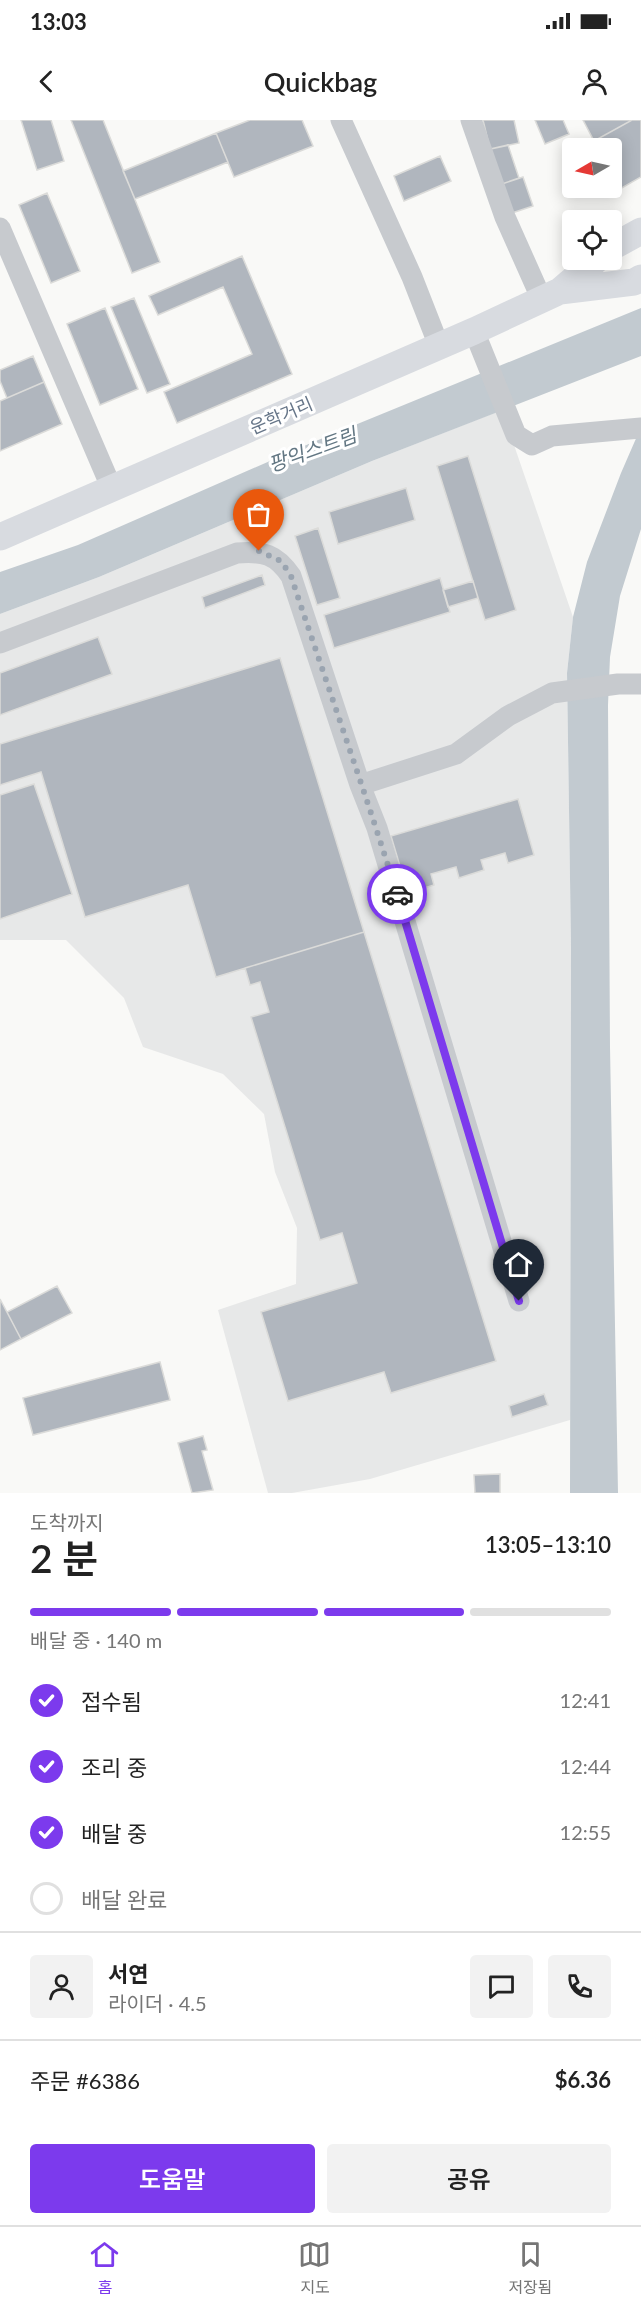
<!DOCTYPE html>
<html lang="ko">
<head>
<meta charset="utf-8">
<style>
  body { margin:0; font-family:Lato,"Noto Sans KR",sans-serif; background:#f2f2f2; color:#222; height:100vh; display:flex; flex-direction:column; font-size:22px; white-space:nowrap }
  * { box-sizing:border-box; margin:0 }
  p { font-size:20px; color:#767676 }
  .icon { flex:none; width:33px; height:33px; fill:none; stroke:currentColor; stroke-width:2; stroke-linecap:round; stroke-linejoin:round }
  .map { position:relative; height:1373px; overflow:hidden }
  .side { display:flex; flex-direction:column; background:#fff; flex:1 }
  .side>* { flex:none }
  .needle { width:39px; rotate:261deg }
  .buttons { position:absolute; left:562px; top:18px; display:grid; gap:12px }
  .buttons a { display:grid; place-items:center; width:60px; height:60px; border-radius:6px; background:#fff; box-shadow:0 3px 15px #0003; font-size:30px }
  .pin { position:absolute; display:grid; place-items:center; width:51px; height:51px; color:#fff; margin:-62px -26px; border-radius:50% 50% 50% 0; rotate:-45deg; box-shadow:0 0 6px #0007 }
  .pin .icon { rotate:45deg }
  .courier { position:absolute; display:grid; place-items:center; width:60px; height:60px; margin:-30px; border:4px solid #7c3aed; border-radius:50%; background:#fff; color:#222; box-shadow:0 2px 8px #0007 }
  .headline em { font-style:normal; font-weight:600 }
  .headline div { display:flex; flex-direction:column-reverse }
  .headline { display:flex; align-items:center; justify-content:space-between; height:102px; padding:0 30px }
  h1 { font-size:39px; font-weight:600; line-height:45px }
  .bar { display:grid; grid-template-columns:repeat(4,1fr); gap:9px 6px; align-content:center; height:72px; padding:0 30px }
  .bar i { height:8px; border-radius:4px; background:#e0e0e0 }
  .bar .current { background:#7c3aed }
  .bar p { grid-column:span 4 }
  .line { display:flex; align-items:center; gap:15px; padding:0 30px; border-top:2px solid #e0e0e0 }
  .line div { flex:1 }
  .round { display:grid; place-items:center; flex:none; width:63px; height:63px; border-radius:6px; background:#f2f2f2 }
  ol { padding:0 30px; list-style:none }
  li { display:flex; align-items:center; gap:18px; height:66px }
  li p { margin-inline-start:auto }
  li .icon { padding:6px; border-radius:50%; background:#7c3aed; color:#fff; stroke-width:4 }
  li:last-child { color:#767676 }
  li i { width:33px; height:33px; border:3px solid #e0e0e0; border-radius:50% }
  .action { display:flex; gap:12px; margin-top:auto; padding:12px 30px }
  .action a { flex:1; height:69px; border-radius:6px; background:#7c3aed; color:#fff; font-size:24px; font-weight:600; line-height:69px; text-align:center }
  .action a+a { background:#f2f2f2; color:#222 }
  .status { display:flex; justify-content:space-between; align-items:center; height:42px; padding:0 30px; background:#fff; direction:ltr }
  .status svg { height:16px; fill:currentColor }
  header { display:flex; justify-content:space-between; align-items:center; height:78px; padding:0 30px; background:#fff; font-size:27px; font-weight:600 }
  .menu { display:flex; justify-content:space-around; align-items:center; height:84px; border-top:2px solid #e0e0e0; background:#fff; font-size:16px; color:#767676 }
  .menu a { display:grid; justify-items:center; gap:3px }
  .menu .current { color:#7c3aed }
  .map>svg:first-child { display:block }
</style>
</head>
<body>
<div class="status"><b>13:03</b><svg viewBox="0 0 49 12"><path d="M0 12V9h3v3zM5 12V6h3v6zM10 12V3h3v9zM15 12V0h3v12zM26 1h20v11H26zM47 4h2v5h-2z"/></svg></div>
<header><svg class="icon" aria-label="back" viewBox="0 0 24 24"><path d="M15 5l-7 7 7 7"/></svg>Quickbag<svg class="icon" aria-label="person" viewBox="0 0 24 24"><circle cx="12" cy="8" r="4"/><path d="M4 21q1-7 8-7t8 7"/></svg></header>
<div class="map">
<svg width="641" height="1373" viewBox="0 0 641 1373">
  <rect width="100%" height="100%" fill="#f9f9f7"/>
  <path fill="#e7e8e8" d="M502 290 573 497 567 553 571 827 570 1300 370 1359 292 1373H268L218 1190 296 1164 297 1108 275 1052 264 994 223 954 143 927 124 878 66 820H0V494L99 457 372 341Z"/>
  <path fill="#c2cad0" d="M641 188V236L372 341 99 457 0 494V452L78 425 311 323Z
    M641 307V409L620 476 610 537 608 585 610 927 618 1373H570L571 827 567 553 573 497 587 442 621 353Z"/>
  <path fill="#b0b6be" stroke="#dbdbd9" stroke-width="1.5" d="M21 0H51L64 41 37 50Z
    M71 0H103L160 142 132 153Z
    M250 0H302L313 26 234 57 216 13Z
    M483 0H514L519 23 490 29Z
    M535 0H563L569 14 545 24Z
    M583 0H632L594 21Z
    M632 0H641V57L620 69 612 54V28H598L594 21Z
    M216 13 228 42 135 79 123 51Z
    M508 25 519 58 502 64 490 29Z
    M440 36 451 61 404 81 394 56Z
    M523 57 533 86 512 93 502 64Z
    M47 73 80 151 51 163 19 85Z
    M242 136 292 254 177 303 164 272 252 234 223 167 158 195 149 176Z
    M134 178 170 264 147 273 111 187Z
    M105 188 138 269 100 285 67 204Z
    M33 236 44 262 7 278 0 261V250Z
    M44 262 62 304 0 331V281Z
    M468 336 516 490 485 500 437 346Z
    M406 368 415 400 338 424 329 392Z
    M318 408 340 478 317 485 295 416Z
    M262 455 265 465 205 488 202 477Z
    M440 458 450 492 334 528 324 495Z
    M473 461 478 478 448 487 443 470Z
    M98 517 112 554 0 595V553Z
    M280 538 364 812 216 857 188 765 85 797 41 652 0 665V624Z
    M34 664 72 774 0 799V675Z
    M518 679 534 735 508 743 505 733 481 740 484 750 459 758 456 747 431 754 434 765 408 773 391 716Z
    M364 812 496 1241 391 1273 384 1252 288 1281 261 1192 357 1163 342 1113 320 1120 251 897 269 892 260 862 250 865 245 848Z
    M57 1166 72 1193 21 1219 7 1192Z
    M0 1179 21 1219 0 1230Z
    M160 1242 170 1280 33 1315 23 1278Z
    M544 1274 548 1285 512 1297 509 1286Z
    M203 1316 207 1330 202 1331 213 1370 192 1373 178 1323Z
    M500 1354V1373H475L474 1355Z"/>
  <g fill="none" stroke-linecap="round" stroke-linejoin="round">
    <path stroke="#c7cace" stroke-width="21" d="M341 0 412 157 439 226
      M471 0 505 97 542 180
      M0 108 112 369
      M474 211 516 315 532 325 552 316 641 308
      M0 523 237 433C264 431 276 434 291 456L360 665 377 708 519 1181
      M360 665 456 634 508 596 552 573 618 564H641"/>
    <path stroke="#d8dbe0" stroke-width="27" d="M612 127 641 111
      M560 171 634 162 641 158
      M0 417 474 211 560 171 596 140"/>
  </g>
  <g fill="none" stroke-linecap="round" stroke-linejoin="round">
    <path stroke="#9aa4b0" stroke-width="6" stroke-dasharray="0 10.8" d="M259 431 281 441 291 456C326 562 364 668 397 774"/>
    <path stroke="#7c3aed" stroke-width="8" d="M397 774 519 1181"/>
  </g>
  <g text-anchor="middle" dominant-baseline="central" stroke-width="6" stroke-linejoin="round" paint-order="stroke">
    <g font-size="18" fill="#677689" stroke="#fff">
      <text transform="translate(281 295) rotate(-23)">운학거리</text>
    </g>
    <g font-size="20" font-style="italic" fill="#637783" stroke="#fff">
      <text transform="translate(312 329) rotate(-20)">팡익스트림</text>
    </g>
  </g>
</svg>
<div class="buttons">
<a><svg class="needle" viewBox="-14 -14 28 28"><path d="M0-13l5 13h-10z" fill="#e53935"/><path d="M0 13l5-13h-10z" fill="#767676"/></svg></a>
<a><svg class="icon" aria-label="locate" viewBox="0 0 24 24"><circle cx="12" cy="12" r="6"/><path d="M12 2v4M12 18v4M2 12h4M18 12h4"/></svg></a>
</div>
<div class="pin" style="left:259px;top:431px;background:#ea580c"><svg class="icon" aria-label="bag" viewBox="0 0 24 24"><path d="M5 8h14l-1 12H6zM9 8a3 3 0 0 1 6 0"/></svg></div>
<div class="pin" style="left:519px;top:1181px;background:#1f2937"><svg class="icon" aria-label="home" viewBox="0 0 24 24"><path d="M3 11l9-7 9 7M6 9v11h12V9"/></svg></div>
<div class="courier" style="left:397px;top:774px"><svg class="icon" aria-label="car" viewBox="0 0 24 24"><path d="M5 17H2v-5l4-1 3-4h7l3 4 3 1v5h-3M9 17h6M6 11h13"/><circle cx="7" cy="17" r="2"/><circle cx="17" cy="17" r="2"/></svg></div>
</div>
<section class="side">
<div class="headline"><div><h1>2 분</h1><p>도착까지</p></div><em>13:05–13:10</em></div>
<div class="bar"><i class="current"></i><i class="current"></i><i class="current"></i><i></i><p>배달 중 · 140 m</p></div>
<ol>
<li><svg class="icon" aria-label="check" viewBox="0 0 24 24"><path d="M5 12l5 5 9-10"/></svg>접수됨<p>12:41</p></li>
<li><svg class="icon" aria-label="check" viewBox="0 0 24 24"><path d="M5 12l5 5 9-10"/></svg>조리 중<p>12:44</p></li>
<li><svg class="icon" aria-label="check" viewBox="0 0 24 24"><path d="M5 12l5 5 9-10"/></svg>배달 중<p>12:55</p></li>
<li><i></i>배달 완료</li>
</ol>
<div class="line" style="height:108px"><a class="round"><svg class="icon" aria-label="person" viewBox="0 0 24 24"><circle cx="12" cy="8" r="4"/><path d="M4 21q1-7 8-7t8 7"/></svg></a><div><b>서연</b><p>라이더 · 4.5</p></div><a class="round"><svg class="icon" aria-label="chat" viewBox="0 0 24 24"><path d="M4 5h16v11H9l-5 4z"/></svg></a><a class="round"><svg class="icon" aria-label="phone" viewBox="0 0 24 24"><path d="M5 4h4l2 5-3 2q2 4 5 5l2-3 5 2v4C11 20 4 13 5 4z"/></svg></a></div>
<div class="line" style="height:78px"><div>주문 #6386</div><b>$6.36</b></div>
<div class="action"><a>도움말</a><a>공유</a></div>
</section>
<nav class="menu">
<a class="current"><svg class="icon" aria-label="home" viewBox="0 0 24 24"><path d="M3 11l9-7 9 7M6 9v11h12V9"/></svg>홈</a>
<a><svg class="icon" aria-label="map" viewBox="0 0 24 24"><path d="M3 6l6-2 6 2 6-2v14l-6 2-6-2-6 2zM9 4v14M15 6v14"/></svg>지도</a>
<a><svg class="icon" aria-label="saved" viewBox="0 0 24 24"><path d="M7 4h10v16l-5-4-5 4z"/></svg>저장됨</a>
</nav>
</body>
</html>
